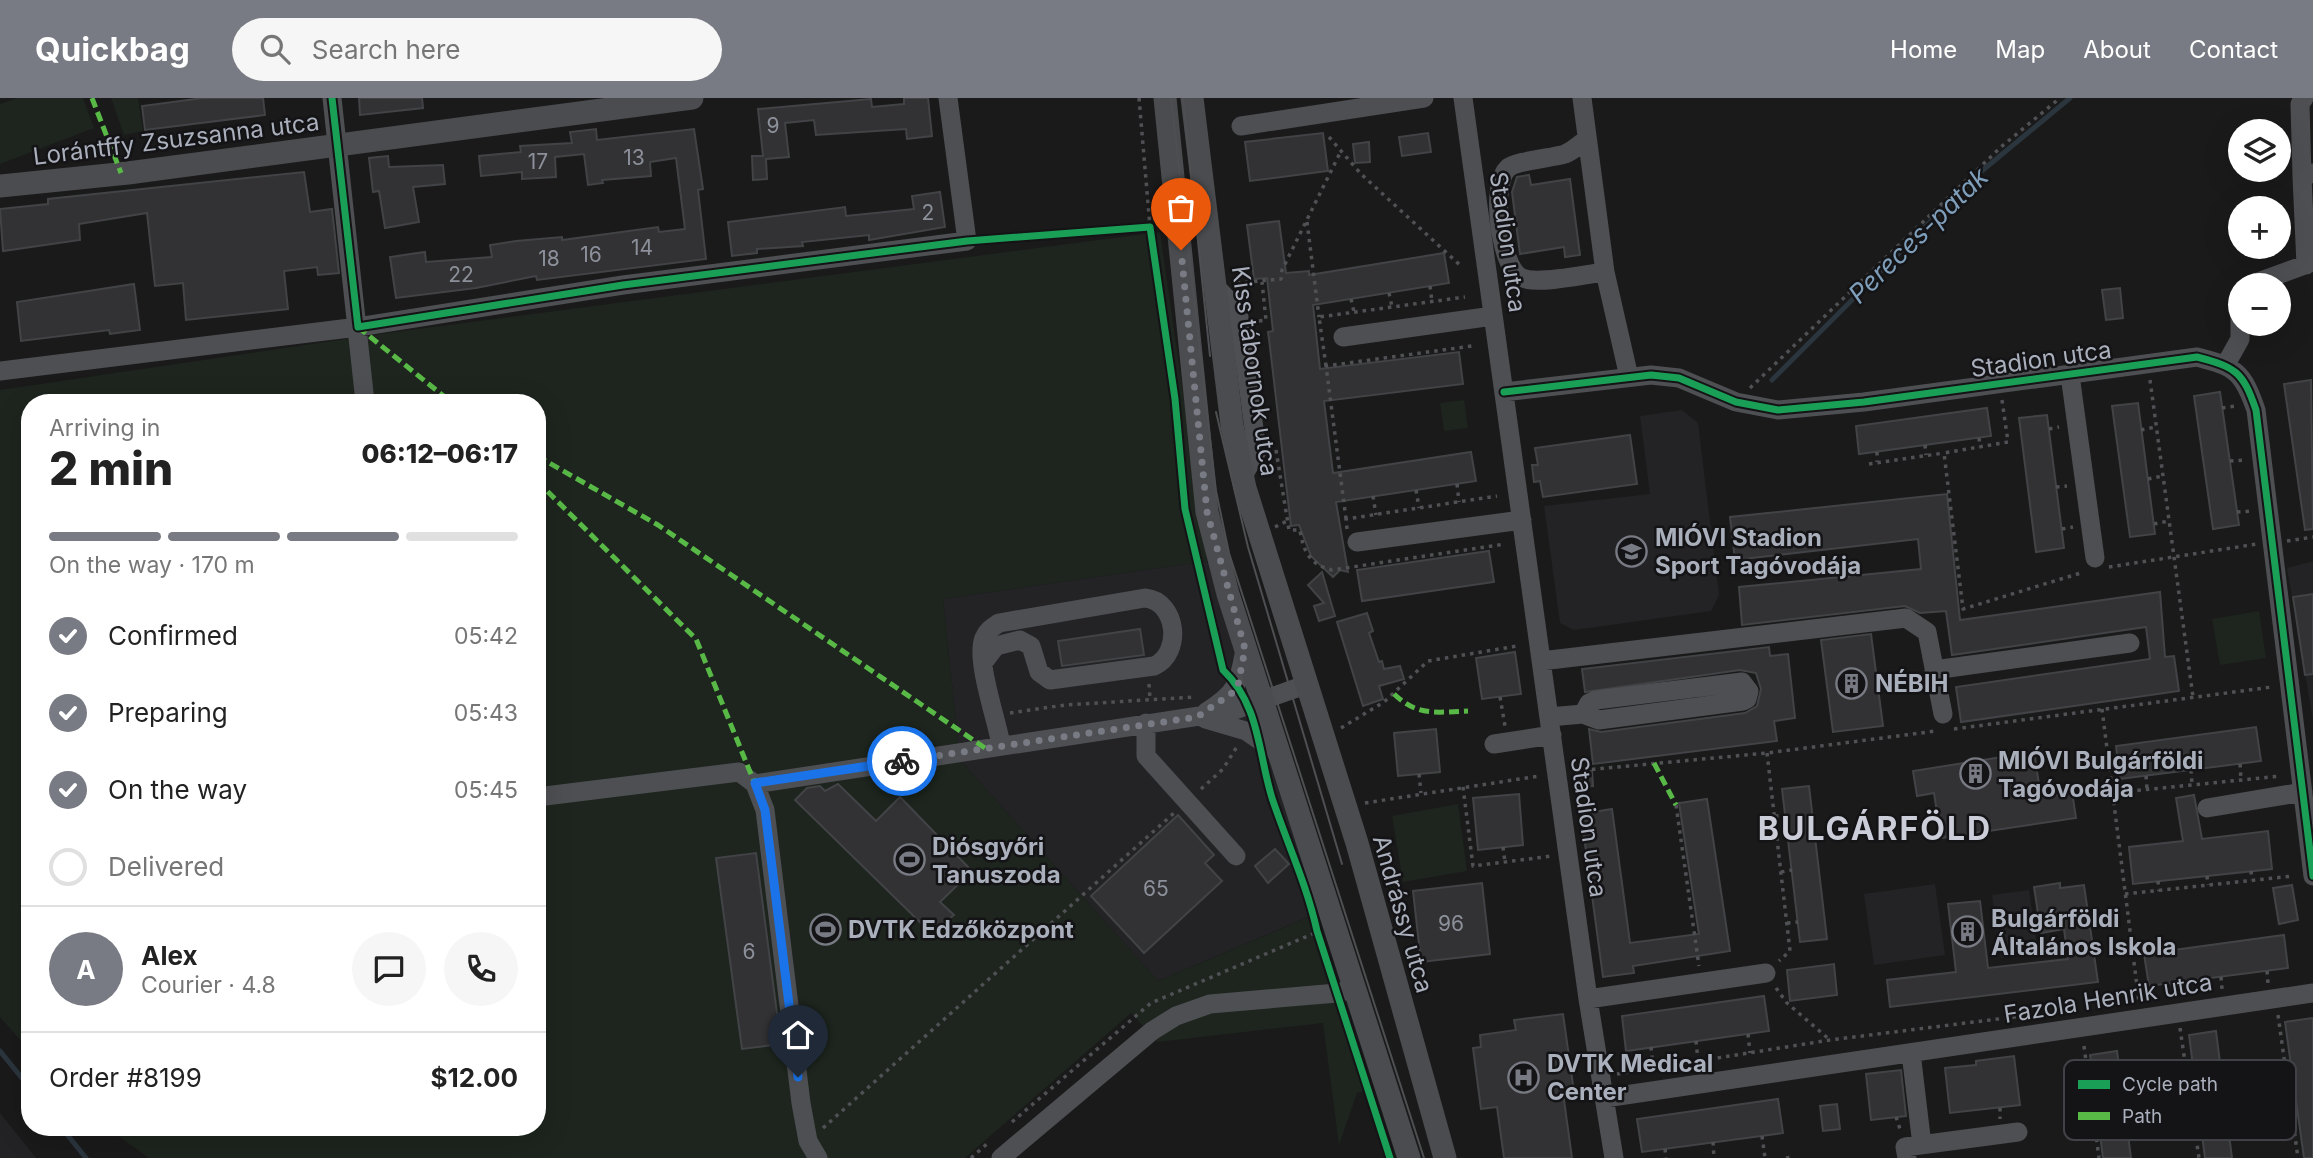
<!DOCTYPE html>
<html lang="en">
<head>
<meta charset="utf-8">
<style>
  body { margin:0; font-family:Inter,sans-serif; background:#f6f6f6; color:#222; height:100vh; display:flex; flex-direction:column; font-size:26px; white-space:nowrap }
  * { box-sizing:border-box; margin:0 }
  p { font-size:23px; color:#767676 }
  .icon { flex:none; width:38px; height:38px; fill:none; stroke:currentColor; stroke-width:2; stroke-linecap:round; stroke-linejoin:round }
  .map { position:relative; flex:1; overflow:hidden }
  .details { position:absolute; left:21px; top:296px; width:525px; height:742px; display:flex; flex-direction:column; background:#fff; border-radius:28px; box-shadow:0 7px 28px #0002 }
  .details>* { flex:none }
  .buttons { position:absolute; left:2228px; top:21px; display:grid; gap:14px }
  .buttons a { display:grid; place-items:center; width:63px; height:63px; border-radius:50%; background:#fff; box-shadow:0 7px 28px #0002; font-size:35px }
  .pin { position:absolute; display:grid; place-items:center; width:60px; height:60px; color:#fff; margin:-72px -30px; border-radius:50% 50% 50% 0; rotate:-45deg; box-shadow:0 0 7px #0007 }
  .pin .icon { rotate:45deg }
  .courier { position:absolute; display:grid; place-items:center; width:70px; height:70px; margin:-35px; border:5px solid #1a73e8; border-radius:50%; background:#fff; color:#222; box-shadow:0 2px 9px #0007 }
  .head em { font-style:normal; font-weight:800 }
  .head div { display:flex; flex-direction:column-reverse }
  .head { display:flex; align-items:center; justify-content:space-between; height:119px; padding:0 28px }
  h1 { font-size:46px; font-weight:800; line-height:52px }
  .bar { display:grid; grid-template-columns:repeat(4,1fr); gap:10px 7px; align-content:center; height:84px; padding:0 28px }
  .bar i { height:9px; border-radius:5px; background:#e0e0e0 }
  .bar .on { background:#787b83 }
  .bar p { grid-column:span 4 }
  .line { display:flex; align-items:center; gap:18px; padding:0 28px; border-top:2px solid #e0e0e0 }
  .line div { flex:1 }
  .round { display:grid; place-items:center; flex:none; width:74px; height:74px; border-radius:37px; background:#f6f6f6 }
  ol { padding:0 28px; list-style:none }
  li { display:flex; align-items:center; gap:21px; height:77px }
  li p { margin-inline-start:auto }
  li .icon { padding:7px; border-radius:50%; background:#787b83; color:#fff; stroke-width:4 }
  li:last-child { color:#767676 }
  li i { width:38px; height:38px; border:4px solid #e0e0e0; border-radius:50% }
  header { display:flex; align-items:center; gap:42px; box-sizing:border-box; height:98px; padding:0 35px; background:#787b83; color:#fff }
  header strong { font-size:33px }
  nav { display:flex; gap:38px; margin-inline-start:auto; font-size:24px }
  .search { width:490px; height:63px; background:#f6f6f6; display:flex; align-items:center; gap:18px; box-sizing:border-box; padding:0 24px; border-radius:38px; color:#767676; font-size:26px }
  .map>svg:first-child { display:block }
</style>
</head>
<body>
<header>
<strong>Quickbag</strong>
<div class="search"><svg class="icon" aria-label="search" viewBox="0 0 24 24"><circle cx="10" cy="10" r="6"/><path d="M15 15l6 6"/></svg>Search here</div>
<nav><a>Home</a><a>Map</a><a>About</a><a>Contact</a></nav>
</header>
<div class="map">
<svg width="2313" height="1060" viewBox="0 0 2313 1060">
  <rect width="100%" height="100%" fill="#1a1a1a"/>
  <path fill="#232326" d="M1682 312 1698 325 1719 497 1711 513 1574 532 1560 525 1544 408 1650 396 1640 318Z
    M1207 463 1320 814 1158 883 960 662 943 501Z
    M2313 463V622L2287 470Z
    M1935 786 1945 857 1874 867 1864 796Z
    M2029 792 2038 854 2001 860 1992 797Z
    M0 1015 36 1060H0Z"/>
  <path fill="#1d251e" d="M17 0H83L94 30 0 66V6Z
    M111 0H138L143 33 124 37Z
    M1160 134 1207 463 943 501 960 662 1158 883 1309 819 1367 992 1357 995 1339 1047 1323 925 1158 944 1131 915 965 1060H149L106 1029H537V304H30V953L0 919V292L380 236Z
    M1464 302 1468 330 1444 333 1440 305Z
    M2259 513 2266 560 2220 567 2212 521Z
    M1458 706 1467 773 1403 784 1392 718Z"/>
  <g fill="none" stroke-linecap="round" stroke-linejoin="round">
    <path stroke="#2b353d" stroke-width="5" d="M1772 282 1977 77 2070 0
      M0 953 30 990
      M61 1029 86 1060"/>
  </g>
  <path fill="#323234" stroke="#424346" stroke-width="2" d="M203 0H263L265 17 145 32 142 8Z
    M359 0H422L423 10 360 17Z
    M904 0H928L932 38 907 41 906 31 816 37 814 22 785 25 789 59 766 61 767 81 753 82 752 58H763L758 11 871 1 872 9 904 6Z
    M596 31 597 42 694 31 703 91 698 92 706 161 537 182 536 178 476 190 396 200 390 159 425 154 426 164 492 159 490 147 516 143 562 139V142L658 129 659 134 685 131 676 60 650 64 651 78 602 82 603 85 588 87 584 56 555 59 556 79 522 81V74L481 78 479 58 521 54 520 48 572 45 570 34Z
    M1323 35 1328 73 1250 83 1245 44Z
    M1428 35 1431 54 1402 58 1399 39Z
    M1369 44 1370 64 1355 65 1353 46Z
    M388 58 389 69 443 67 445 86 413 89 419 124 385 130 379 93 373 94 369 60Z
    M304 74 310 114 332 111 339 175 318 177 317 169 284 173 288 211 186 222 183 185 155 188 147 115 79 126 80 142 3 153 0 111 48 106V101Z
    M1529 77 1531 87 1570 81 1580 157 1565 159 1564 149 1520 156 1512 94 1517 79Z
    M940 94 945 129 869 142V137L802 144 803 148 757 151V155L732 158 728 124 845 109 846 118 914 111 912 98Z
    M1279 123 1286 175 1309 173V177L1444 155 1449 185 1313 207 1320 271 1459 254 1463 286 1324 303 1333 375 1471 354 1476 383 1336 404 1348 474 1340 472 1333 479 1311 458 1299 427 1291 428 1269 241 1268 234 1273 233 1267 180 1254 181 1247 127Z
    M134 186 140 232 110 236 109 232 21 243 17 204Z
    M2120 190 2123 220 2106 222 2102 192Z
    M2311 282 2313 431 2305 432 2284 286Z
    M2220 294 2239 427 2213 431 2194 298Z
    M2138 305 2155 436 2130 439 2112 308Z
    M1987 310 1991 338 1859 356 1856 328Z
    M2047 317 2064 450 2036 454 2019 320Z
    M1630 337 1637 386 1543 399 1540 383 1534 384 1533 376 1532 367H1538L1535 350Z
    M1947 396 1960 522 2160 494 2165 559 2174 558 2179 593 1961 624 1956 589 2150 561 2146 529 1952 557 1946 513 1920 515 1905 508 1742 527 1739 489 1921 471 1918 441 1735 462 1730 419Z
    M1489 453 1494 484 1362 503 1357 472Z
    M1322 474 1335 518 1319 523 1314 508 1324 505 1308 487Z
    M2313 496V576L2305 577 2293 499Z
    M1367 515 1373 533 1369 535 1379 564 1382 563 1384 571 1400 568 1404 581 1379 588 1383 601 1363 608 1337 524Z
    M1140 531 1144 557 1062 568 1058 543Z
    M1871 536 1883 628 1833 634 1821 542Z
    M1769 549 1770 558 1788 556 1795 620 1774 623 1777 643 1593 666 1589 631 1601 634 1745 615 1757 608 1761 591 1756 575 1740 572 1585 594 1582 571Z
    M1515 554 1521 596 1482 601 1476 560Z
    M2256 629 2261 663 2120 681 2116 648Z
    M1436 631 1440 674 1398 678 1394 635Z
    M2034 654 2041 699 2072 694 2076 720 1941 740 1934 695 1917 698 1913 673Z
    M1592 673 1593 688 1579 689 1577 675Z
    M838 686 876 723 900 699 972 773 940 804 954 817 931 835 795 702 807 690 820 688 825 693Z
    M1809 688 1827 841 1800 844 1782 691Z
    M1519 696 1523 747 1478 752 1473 700Z
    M2194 697 2202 741 2268 733 2272 771 2133 786 2129 749 2183 743 2176 700Z
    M1707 701 1730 853 1633 868 1634 875 1603 879 1581 716 1612 711 1630 845 1699 836 1679 705Z
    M1178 717 1214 757 1205 765 1222 783 1144 855 1091 798Z
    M1275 751 1289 766 1268 785 1255 768Z
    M756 755 781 946 742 951 716 760Z
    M1482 785 1490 856 1421 864 1413 793Z
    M2060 785V790L2084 787 2098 884 1890 909 1887 882 1956 874 1948 806 1980 803 1988 870 2068 861 2064 831 2041 835 2034 789Z
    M2292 787 2298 822 2279 826 2273 790Z
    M2284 837 2288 870 2149 888 2144 856Z
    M1834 866 1837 897 1790 903 1787 872Z
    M1764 898 1769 933 1626 953 1622 918Z
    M1563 916 1574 994 1563 995 1572 1060H1504L1497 1009 1481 1011 1473 950 1481 949 1480 937 1516 932 1514 922Z
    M2313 920V1060H2304L2285 924Z
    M2216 933 2232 1060H2205L2189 937Z
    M2117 953 2131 1060H2103L2090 957Z
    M2014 958 2020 1007 1950 1015 1945 970 1976 967V963Z
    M1901 972 1906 1018 1871 1022 1866 976Z
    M1778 1001 1783 1035 1642 1054 1637 1021Z
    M1837 1006 1840 1031 1823 1033 1820 1008Z"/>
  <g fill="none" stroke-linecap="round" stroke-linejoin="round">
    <path stroke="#505155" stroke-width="3.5" stroke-dasharray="3.5 5" stroke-linecap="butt" d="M1139 0 1150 129
      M1329 39 1361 76 1461 168
      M1307 124 1319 219
      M1237 185 1281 181 1282 172 1341 53
      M1430 188 1432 204
      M1389 195 1392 209
      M1351 201 1354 214
      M1259 223 1266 222 1262 184
      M1326 268 1319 219 1465 199
      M2150 282 2193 599
      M1750 290 2001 49 2060 0
      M2002 302 2008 344 1944 355 1963 511 2084 474
      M2222 310 2236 308
      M2049 331 2059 329
      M2141 332 2156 329
      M1979 340 1980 349
      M1925 347 1926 357
      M1276 352 1289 432H1300C1303 453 1310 467 1332 472L1505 446
      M1877 354V364
      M2230 363 2246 362
      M1869 366 1944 355
      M2148 381 2163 378
      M1457 386 1459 404
      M2056 389 2067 388
      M1416 392 1419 410
      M1373 398 1376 417
      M2237 414 2253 413
      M1346 421 1326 268 1472 248
      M2154 426 2169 423
      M1275 429 1289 422
      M1347 431 1346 421 1497 398
      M2062 431 2073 429
      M2287 443 2313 439
      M2109 469 2257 446
      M1149 586 1150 601
      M1500 599 1505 628
      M2102 611 2139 904
      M1010 615 1065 607 1194 599
      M1341 630 1384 604 1428 563 1517 548
      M1954 631 2272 589
      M1767 655 1790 853 1779 863
      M2240 666 2241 682
      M2191 672 2192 687
      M1575 673 1767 655 1936 633
      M1419 676 1421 695
      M2146 678 2147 691
      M1463 689 1473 768 1552 758
      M1201 691 1223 671 1238 647
      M2112 695 2281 678
      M1365 705 1539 678
      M1676 707 1699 868
      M1775 718H1785
      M1503 749 1505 764
      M2251 773 2252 782
      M1781 774 1792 772
      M2207 778 2208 787
      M2158 783 2159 793
      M2125 796 2293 778
      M1787 825 1798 824
      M2267 873 2268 885
      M2221 879 2222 891
      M2172 885 2174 897
      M1776 890 1787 905 1830 942
      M2278 917 2298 1060
      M2180 930 2199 1060
      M1748 936 1750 955
      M1696 943 1698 963
      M2084 948 2099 1060
      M1651 949 1653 970
      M1617 976 1830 942 2022 918
      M2000 1010V1021
      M1896 1019 1901 1034
      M1012 1024 1151 905 1317 834
      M823 1030 1174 715
      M1762 1038 1765 1060
      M1713 1044 1714 1060
      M1665 1051 1666 1060
      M971 1060 988 1045
      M1786 1060 1793 1059"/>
    <path stroke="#4e4f53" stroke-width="19" d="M332 0 365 304
      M1463 0 1588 901 1614 1060
      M1582 0 1605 174 1629 279
      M1241 28 1424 0
      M1587 41C1580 46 1573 53 1565 56 1552 60 1516 63 1508 70 1490 86 1500 167 1520 179 1536 188 1585 176 1605 174
      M2302 79 2300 6 2304 0
      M2306 167 2302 79 2313 75
      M2250 187 2313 164
      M1216 189 1238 212 1257 353 1243 378
      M1343 239 1493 218
      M2226 266 2240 241V200
      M0 273 358 229 623 187 967 143 948 0
      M2070 277 2095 460
      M1504 294 1651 277 1679 280 1736 304 1778 312 1864 304 2197 259C2236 269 2243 274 2256 312L2313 778
      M1357 444 1522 422
      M1541 563 1906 520 1927 534 1943 616
      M983 565 996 548 1020 542 1031 548 1039 574 1050 582 1154 568C1183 555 1177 503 1145 500L999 525C993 529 987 532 984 540 975 561 997 622 1001 647
      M1934 572 2130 545
      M1206 614C1237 595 1239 586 1245 551
      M1549 619 1583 616 1599 622 1743 603 1747 601 1749 593 1742 584 1596 602 1589 605 1583 616
      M1205 621 1246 633 1281 657
      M1146 625V658L1236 758
      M1494 646 1552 637
      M755 686 1232 613 1308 586
      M537 699 739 674 755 686 765 712 801 1005 808 1043 818 1060
      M2207 710 2303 694
      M1588 901 1766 875
      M1911 955 1922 1047
      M1605 1000 2313 895
      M1001 1060 1152 933 1176 918 1210 906 1337 895 1356 890
      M1907 1060 1905 1049 2018 1034"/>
    <path stroke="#4b4c4f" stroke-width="23" d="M1165 0 1207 414 1228 496 1409 1060
      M1192 0 1232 327 1245 390 1357 745 1445 1060
      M0 88 128 75 692 0"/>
    <path stroke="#4e4f52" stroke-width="2" d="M1171 0 1216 393 1229 455 1424 1060
      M1183 0 1210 258
      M1216 314 1248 449 1342 766"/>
    <path stroke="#58b947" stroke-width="5" stroke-dasharray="10 5" stroke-linecap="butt" d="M92 0 121 75
      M358 229 451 304
      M537 358 658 427 985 650
      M537 383 696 541 755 686
      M1394 596C1418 619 1437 614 1468 613
      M1654 665 1676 707"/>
    <defs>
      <path id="cycleway" d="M332 0 358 229 623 187 967 143 1150 129 1175 301 1185 411 1223 572C1260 607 1258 655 1272 700 1287 745 1307 787 1317 833L1390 1060
        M1504 294 1651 277 1679 280 1736 304 1778 312 1864 304 2197 259C2236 269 2243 274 2256 312L2313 778"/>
    </defs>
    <use href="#cycleway" stroke="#141316" stroke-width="11"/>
    <use href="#cycleway" stroke="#1a9f57" stroke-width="7"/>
  </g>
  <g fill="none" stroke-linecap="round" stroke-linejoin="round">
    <path stroke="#787b83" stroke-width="7" stroke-dasharray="0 12.6" d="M902 663 1197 619 1232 595 1238 587 1245 551 1207 414 1181 152"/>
    <path stroke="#1a73e8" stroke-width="9" d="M798 979 765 712 755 685 902 663"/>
  </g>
  <defs>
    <symbol id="school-ring" viewBox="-11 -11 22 22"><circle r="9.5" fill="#141316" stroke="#787b83" stroke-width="1.5"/><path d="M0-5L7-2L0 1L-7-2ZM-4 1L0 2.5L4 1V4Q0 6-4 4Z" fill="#787b83"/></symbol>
    <symbol id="building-ring" viewBox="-11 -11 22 22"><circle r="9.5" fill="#141316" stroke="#787b83" stroke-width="1.5"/><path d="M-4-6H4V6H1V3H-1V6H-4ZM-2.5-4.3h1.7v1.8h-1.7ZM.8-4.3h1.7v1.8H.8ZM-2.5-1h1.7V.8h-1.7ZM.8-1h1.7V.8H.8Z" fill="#787b83"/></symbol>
    <symbol id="stadium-ring" viewBox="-11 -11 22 22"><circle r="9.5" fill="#141316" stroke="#787b83" stroke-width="1.5"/><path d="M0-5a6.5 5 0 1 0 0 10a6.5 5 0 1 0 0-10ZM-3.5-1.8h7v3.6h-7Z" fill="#787b83"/></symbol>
    <symbol id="hospital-ring" viewBox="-11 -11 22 22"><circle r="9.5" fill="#141316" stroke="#787b83" stroke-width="1.5"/><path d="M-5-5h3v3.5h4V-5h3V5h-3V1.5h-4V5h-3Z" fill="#787b83"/></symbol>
  </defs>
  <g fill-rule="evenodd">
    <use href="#school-ring" x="1614" y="436" width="35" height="35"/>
    <use href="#building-ring" x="1834" y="568" width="35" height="35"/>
    <use href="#building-ring" x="1958" y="658" width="35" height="35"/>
    <use href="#stadium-ring" x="892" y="744" width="35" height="35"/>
    <use href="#stadium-ring" x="808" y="814" width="35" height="35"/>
    <use href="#building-ring" x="1950" y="816" width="35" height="35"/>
    <use href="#hospital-ring" x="1506" y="962" width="35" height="35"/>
  </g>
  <g text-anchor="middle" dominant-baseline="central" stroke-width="5" stroke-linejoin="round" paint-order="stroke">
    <g font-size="21" fill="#8c909a">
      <text x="773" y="27">9</text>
      <text x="634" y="59">13</text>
      <text x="538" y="63">17</text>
      <text x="928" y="114">2</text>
      <text x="642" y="149">14</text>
      <text x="591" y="156">16</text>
      <text x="549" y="160">18</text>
      <text x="461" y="176">22</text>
      <text x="1156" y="790">65</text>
      <text x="1451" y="825">96</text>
      <text x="749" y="853">6</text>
    </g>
    <g font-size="24" fill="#aaafbc" stroke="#141316">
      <text transform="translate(176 41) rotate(-7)">Lorántffy Zsuzsanna utca</text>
      <text transform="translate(1508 144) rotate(82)">Stadion utca</text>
      <text transform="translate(2041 261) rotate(-8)">Stadion utca</text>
      <text transform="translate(1255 273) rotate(82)">Kiss tábornok utca</text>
      <text transform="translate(1589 729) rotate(82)">Stadion utca</text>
      <text transform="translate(1403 816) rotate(74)">Andrássy utca</text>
      <text transform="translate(2108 900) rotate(-9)">Fazola Henrik utca</text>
    </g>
    <g font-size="24" font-weight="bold" fill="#aaafbc" stroke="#141316" text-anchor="start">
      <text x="1655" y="439">MIÓVI Stadion<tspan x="1655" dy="28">Sport Tagóvodája</tspan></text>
      <text x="1875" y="585">NÉBIH</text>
      <text x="1998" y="662">MIÓVI Bulgárföldi<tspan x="1998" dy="28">Tagóvodája</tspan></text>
      <text x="932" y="748">Diósgyőri<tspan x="932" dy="28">Tanuszoda</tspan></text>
      <text x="1991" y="820">Bulgárföldi<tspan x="1991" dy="28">Általános Iskola</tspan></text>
      <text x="848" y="831">DVTK Edzőközpont</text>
      <text x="1547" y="965">DVTK Medical<tspan x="1547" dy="28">Center</tspan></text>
    </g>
    <g font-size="26" font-style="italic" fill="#7e9eba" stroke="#141316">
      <text transform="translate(1918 137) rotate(-44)">Pereces-patak</text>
    </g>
    <g font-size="32" font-weight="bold" letter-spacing="2" fill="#cbced8" stroke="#141316">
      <text x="1875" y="730">BULGÁRFÖLD</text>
    </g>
  </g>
  <rect x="2064" y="962" width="232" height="80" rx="10" fill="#141316" stroke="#414248" stroke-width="2"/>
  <rect x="2078" y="982" width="32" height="9" fill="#1a9f57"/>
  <rect x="2078" y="1014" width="32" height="8" fill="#58b947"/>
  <g font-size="19" fill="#aaafbc">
    <text x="2122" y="993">Cycle path</text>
    <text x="2122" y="1025">Path</text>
  </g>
</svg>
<div class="buttons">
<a><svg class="icon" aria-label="layers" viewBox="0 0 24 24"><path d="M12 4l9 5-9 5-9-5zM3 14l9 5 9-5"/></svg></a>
<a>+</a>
<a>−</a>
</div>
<div class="pin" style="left:1181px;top:152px;background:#ea580c"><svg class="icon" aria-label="bag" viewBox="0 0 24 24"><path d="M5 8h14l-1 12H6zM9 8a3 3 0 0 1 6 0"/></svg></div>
<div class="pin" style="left:798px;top:979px;background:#1f2937"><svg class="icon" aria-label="home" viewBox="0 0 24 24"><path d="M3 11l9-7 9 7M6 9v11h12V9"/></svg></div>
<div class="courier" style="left:902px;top:663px"><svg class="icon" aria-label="bike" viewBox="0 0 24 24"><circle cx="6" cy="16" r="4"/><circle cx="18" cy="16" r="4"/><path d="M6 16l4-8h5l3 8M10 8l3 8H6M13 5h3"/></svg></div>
<section class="details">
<div class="head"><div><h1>2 min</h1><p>Arriving in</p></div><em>06:12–06:17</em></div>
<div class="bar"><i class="on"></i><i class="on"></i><i class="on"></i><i></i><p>On the way · 170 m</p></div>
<ol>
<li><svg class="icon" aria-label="check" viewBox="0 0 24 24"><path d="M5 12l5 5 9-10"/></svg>Confirmed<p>05:42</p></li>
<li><svg class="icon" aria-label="check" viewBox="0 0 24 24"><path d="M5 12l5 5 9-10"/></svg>Preparing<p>05:43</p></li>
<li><svg class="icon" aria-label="check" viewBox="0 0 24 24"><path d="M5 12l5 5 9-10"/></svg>On the way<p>05:45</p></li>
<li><i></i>Delivered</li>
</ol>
<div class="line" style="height:126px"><b class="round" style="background:#787b83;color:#fff">A</b><div><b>Alex</b><p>Courier · 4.8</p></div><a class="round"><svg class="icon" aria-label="chat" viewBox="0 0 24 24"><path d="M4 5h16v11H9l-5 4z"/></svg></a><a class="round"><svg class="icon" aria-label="phone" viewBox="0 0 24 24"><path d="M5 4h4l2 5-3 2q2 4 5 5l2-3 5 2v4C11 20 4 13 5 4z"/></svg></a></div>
<div class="line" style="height:91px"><div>Order #8199</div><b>$12.00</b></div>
</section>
</div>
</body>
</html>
